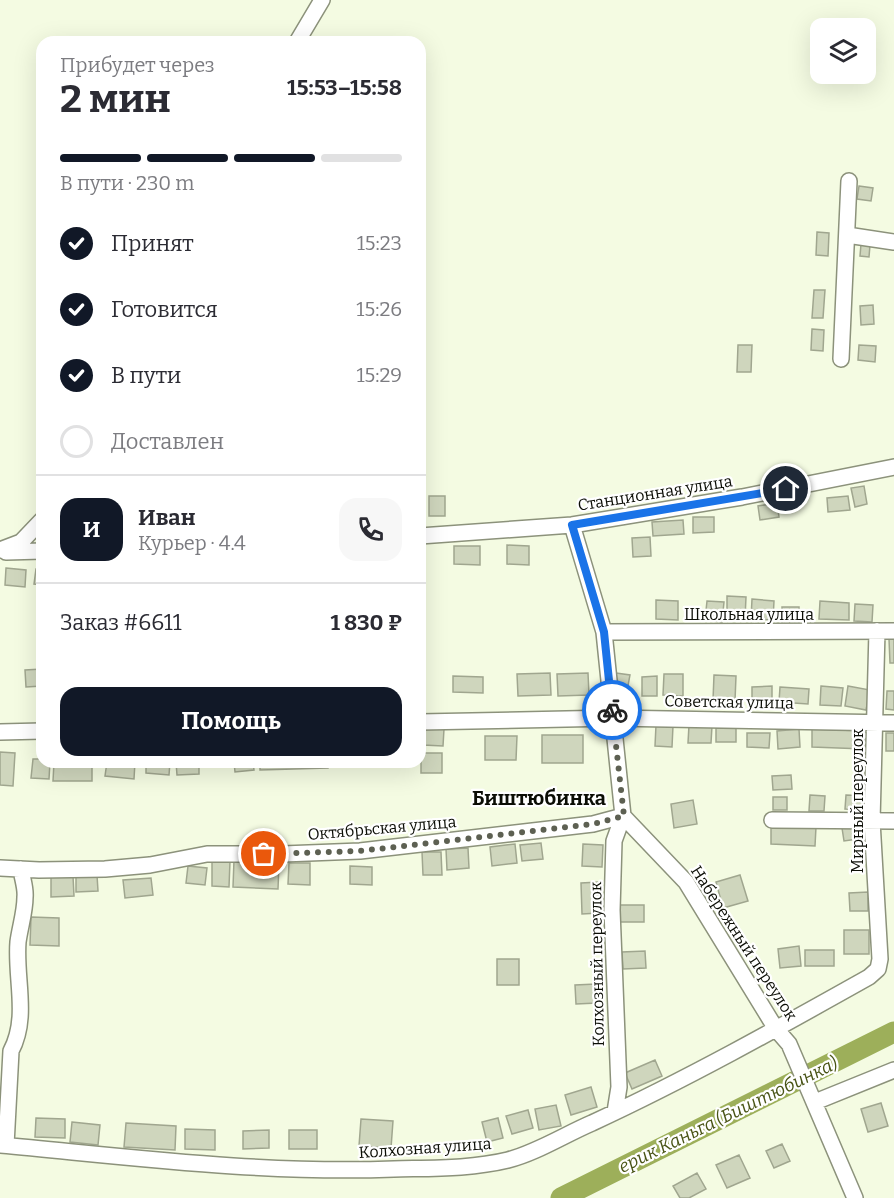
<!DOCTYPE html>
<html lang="ru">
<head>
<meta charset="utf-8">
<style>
  body { margin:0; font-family:Bitter,serif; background:#f7f7f7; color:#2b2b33; height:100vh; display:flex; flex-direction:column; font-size:22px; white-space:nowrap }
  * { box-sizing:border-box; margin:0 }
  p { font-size:20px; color:#7c7c81 }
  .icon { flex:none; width:33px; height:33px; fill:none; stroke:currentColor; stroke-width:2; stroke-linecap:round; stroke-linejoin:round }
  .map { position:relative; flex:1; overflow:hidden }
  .details { position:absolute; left:36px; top:36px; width:390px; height:732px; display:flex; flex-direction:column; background:#fff; border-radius:18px; box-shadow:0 6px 24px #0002 }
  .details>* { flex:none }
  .fabs { position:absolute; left:810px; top:18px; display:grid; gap:12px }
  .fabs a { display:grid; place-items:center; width:66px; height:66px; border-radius:12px; background:#fff; box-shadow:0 6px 24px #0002; font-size:30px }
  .pin { position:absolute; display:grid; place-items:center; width:51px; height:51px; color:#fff; margin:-26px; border:3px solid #fff; border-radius:50%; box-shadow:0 2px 6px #0007 }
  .courier { position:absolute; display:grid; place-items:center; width:60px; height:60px; margin:-30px; border:4px solid #1a73e8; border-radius:50%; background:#fff; color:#222; box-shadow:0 2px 8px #0007 }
  .overview em { font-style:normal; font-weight:700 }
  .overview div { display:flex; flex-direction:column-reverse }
  .overview { display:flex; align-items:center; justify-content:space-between; height:102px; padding:0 24px }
  h1 { font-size:39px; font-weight:700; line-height:45px }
  .bar { display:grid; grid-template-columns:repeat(4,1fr); gap:9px 6px; align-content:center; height:72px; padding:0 24px }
  .bar i { height:8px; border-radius:4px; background:#e1e1e2 }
  .bar .on { background:#111827 }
  .bar p { grid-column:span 4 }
  .line { display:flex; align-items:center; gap:15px; padding:0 24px; border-top:2px solid #e1e1e2 }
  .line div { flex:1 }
  .round { display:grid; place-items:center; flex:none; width:63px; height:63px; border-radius:18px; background:#f7f7f7 }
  ol { padding:0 24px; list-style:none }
  li { display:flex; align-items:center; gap:18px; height:66px }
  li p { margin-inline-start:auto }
  li .icon { padding:6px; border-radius:50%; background:#111827; color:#fff; stroke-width:4 }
  li:last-child { color:#7c7c81 }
  li i { width:33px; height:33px; border:3px solid #e1e1e2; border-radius:50% }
  .primary-button { display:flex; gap:12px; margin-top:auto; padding:12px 24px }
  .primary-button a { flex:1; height:69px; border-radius:18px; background:#111827; color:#fff; font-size:24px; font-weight:700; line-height:69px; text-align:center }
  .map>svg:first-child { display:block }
</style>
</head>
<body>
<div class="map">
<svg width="894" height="1198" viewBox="0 0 894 1198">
  <rect width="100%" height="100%" fill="#f4fbe2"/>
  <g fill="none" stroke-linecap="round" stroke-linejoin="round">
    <path stroke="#9daf5a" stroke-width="21" d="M561 1198 894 1032"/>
  </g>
  <path fill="#cfd6bd" stroke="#a0a68f" stroke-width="1.5" d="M859 186 873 188 871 201 857 199Z
    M817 232 829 233 828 256 816 255Z
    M861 244 870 245 869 257 860 256Z
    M814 290H825L823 318H812Z
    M873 305 874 324 861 325 860 306Z
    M812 329 824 330 823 351 811 350Z
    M738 345H752L751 372H737Z
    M859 345 876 346 875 362 858 360Z
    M864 486 867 504 855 507 851 488Z
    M429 496H445V516H429Z
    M848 496 850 510 828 512 827 498Z
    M777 503 779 517 760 520 758 506Z
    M693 517H714V532L693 533Z
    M683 520 684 534 653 536 652 522Z
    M650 537 651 556 633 557 632 538Z
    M507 545 529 546V565L507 564Z
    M454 546H480V565L454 564Z
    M6 568 26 570 25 587 5 585Z
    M36 569H42V585L34 584Z
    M727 596 746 597 745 619H727Z
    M752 599 774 601 773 620 751 619Z
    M656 600 678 601V620L656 619Z
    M707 601 724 602 722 622 705 620Z
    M820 601 849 603V620L819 619Z
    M855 604 873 605 872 622 854 621Z
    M782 607H799V624H782Z
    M889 639H894V663H890Z
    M42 669V686L26 687 25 670Z
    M550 673 551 695 518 696 517 674Z
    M588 673 589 695 558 696 557 674Z
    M616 673 630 675 627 691 614 690Z
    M664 674H683V696L663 695Z
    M714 675 736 676 735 701 713 700Z
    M453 676 483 677V693L453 692Z
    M657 676V696H642V677Z
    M772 686V704H752V687Z
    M821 686 843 688 841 706 820 705Z
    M848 686 870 690 866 710 845 706Z
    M780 687 809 689 808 704 779 702Z
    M887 691H894V710L886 709Z
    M656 725 673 726 672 747 655 746Z
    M689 725 712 726 711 743H688Z
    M716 728H736V742H716Z
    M424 729H444L443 746 423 745Z
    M799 729 800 747 778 749 777 731Z
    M812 729 865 731 864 749 812 747Z
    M747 733H770L769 748 747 747Z
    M886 733H894V751H886Z
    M542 735H583V763H542Z
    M485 736H517L516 760H485Z
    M0 752 15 753 13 786 0 785Z
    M421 753H442V773H421Z
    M33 759H42V762H50L49 779 31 778Z
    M54 762H92V781H53Z
    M107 762H135L134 779 105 776Z
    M146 762H170L169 775 146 773Z
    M176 762H199V774L177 775Z
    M234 762H253L254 770 235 772Z
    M260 762H328V768L260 770Z
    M791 775 792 789 773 790 772 776Z
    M810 795 825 796 824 811H809Z
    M846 795 867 796 866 810 845 809Z
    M773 797H787V810H773Z
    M693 800 697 824 674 828 671 804Z
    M771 824 816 827 815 846 771 844Z
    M863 826 865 838 844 841 842 828Z
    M541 843 543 859 522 861 520 845Z
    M515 844 517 863 492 866 490 847Z
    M583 844 603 845 602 867 582 866Z
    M468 848 469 868 447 870 446 849Z
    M422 852H441L442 875H423Z
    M212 860 230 861 229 887 212 886Z
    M234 860 279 863 278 889 233 887Z
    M289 863H310V885L288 884Z
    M188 866 207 868 205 885 186 883Z
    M350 866 372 867V885L350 884Z
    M97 875 98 891 76 892V876Z
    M740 875 748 901 723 908 716 882Z
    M73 876 74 896 51 897V877Z
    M151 878 153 895 125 898 123 880Z
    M599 882V913L582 914 581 883Z
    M868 892V911H850L849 893Z
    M619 905H644V922H618Z
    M31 917 59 918V946L30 945Z
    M844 930H869V954H844Z
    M799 946 801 966 780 968 778 949Z
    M805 950H834V966H805Z
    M645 951 646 968 623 969 622 952Z
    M497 959H519V985H497Z
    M596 984 597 1003 576 1004 575 985Z
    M655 1060 662 1076 632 1089 625 1073Z
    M591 1087 597 1107 571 1115 565 1095Z
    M881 1103 888 1126 868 1132 861 1109Z
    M556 1105 561 1126 539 1130 535 1109Z
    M528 1110 533 1128 512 1134 506 1116Z
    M36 1118 65 1119V1138L35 1137Z
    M498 1118 503 1138 487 1142 482 1122Z
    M361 1119 393 1121 391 1148 359 1146Z
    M72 1122 100 1125 98 1145 70 1142Z
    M126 1123 176 1126 175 1150 124 1147Z
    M185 1129 215 1130V1150L185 1149Z
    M269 1130V1148L243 1149V1131Z
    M289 1130H317V1149H289Z
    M782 1144 790 1161 774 1168 766 1151Z
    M739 1155 750 1178 727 1188 716 1165Z
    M697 1173 706 1189 689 1198H680L673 1186Z"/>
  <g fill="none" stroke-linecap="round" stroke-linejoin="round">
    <defs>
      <path id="minor" d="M297 42 322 0
        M847 235 894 242
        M841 359 849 181
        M572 525 604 632 623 816 686 882 776 1029 789 1044 855 1198
        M420 536 572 525 742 497 894 467
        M0 550 21 542 42 520
        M6 552 42 551
        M604 632 894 631
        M420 722 613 718 894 723
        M0 732 42 731
        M772 820 894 821
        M0 868 39 870 105 869 150 865 207 854H283L360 851 593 824 623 816
        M815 1102 894 1070
        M615 1112 619 1087 612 910 614 841 623 816
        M0 1145C131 1157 262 1174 394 1169 432 1168 471 1169 508 1160 536 1153 566 1134 592 1123 687 1079 778 1028 869 977L878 969 880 959 872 821 877 631
        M6 1145 11 1051C29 1017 15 979 18 942 20 927 25 912 25 897 26 888 22 878 21 869"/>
    </defs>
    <use href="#minor" stroke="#8c927b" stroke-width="18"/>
    <use href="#minor" stroke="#fff" stroke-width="15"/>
  </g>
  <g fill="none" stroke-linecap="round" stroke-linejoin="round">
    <path stroke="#5d6052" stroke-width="6" stroke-dasharray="0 10.8" d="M264 854 360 851 593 824 624 816 612 710"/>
    <path stroke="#1a73e8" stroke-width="8" d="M612 710 604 632 572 525 786 489"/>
  </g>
  <g text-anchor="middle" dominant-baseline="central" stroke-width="4.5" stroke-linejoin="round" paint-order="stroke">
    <g font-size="16" fill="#0b0d05" stroke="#fff">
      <text transform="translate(655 493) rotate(-9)">Станционная улица</text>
      <text x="749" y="614">Школьная улица</text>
      <text transform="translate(729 702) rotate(1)">Советская улица</text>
      <text transform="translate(857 801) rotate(-90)">Мирный переулок</text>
      <text transform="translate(382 828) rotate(-5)">Октябрьская улица</text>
      <text transform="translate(744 943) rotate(57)">Набережный переулок</text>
      <text transform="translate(597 964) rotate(-91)">Колхозный переулок</text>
      <text transform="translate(425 1148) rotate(-4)">Колхозная улица</text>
    </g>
    <g font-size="18" font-style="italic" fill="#495416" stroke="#fff">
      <text transform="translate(728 1115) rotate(-26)">ерик Каньга (Биштюбинка)</text>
    </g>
    <g font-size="20" font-weight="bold" fill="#0b0d05" stroke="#fff">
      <text x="539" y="798">Биштюбинка</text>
    </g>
  </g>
</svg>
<div class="fabs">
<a><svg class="icon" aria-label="layers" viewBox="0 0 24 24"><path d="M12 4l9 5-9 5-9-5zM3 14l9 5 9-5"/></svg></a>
</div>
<div class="pin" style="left:264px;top:854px;background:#ea580c"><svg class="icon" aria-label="bag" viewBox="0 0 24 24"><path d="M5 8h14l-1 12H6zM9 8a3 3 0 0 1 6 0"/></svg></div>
<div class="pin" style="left:786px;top:489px;background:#1f2937"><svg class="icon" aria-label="home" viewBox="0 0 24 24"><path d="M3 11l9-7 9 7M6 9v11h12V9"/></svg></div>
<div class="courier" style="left:612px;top:710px"><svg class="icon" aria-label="bike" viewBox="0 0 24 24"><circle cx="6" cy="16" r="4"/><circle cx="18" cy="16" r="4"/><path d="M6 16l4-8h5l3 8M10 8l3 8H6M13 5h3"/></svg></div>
<section class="details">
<div class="overview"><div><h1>2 мин</h1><p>Прибудет через</p></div><em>15:53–15:58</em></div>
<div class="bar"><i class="on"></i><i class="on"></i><i class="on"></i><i></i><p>В пути · 230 m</p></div>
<ol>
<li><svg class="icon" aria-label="check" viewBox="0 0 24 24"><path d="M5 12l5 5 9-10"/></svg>Принят<p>15:23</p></li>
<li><svg class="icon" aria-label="check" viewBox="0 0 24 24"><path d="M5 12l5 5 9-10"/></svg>Готовится<p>15:26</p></li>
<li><svg class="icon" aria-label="check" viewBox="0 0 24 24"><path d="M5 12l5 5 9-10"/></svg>В пути<p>15:29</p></li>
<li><i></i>Доставлен</li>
</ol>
<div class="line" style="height:108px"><b class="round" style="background:#111827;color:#fff">И</b><div><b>Иван</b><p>Курьер · 4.4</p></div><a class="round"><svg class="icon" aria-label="phone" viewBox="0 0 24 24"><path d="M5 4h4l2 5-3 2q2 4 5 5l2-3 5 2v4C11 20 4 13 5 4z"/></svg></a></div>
<div class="line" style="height:78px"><div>Заказ #6611</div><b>1 830 ₽</b></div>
<div class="primary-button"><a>Помощь</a></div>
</section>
</div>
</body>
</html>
